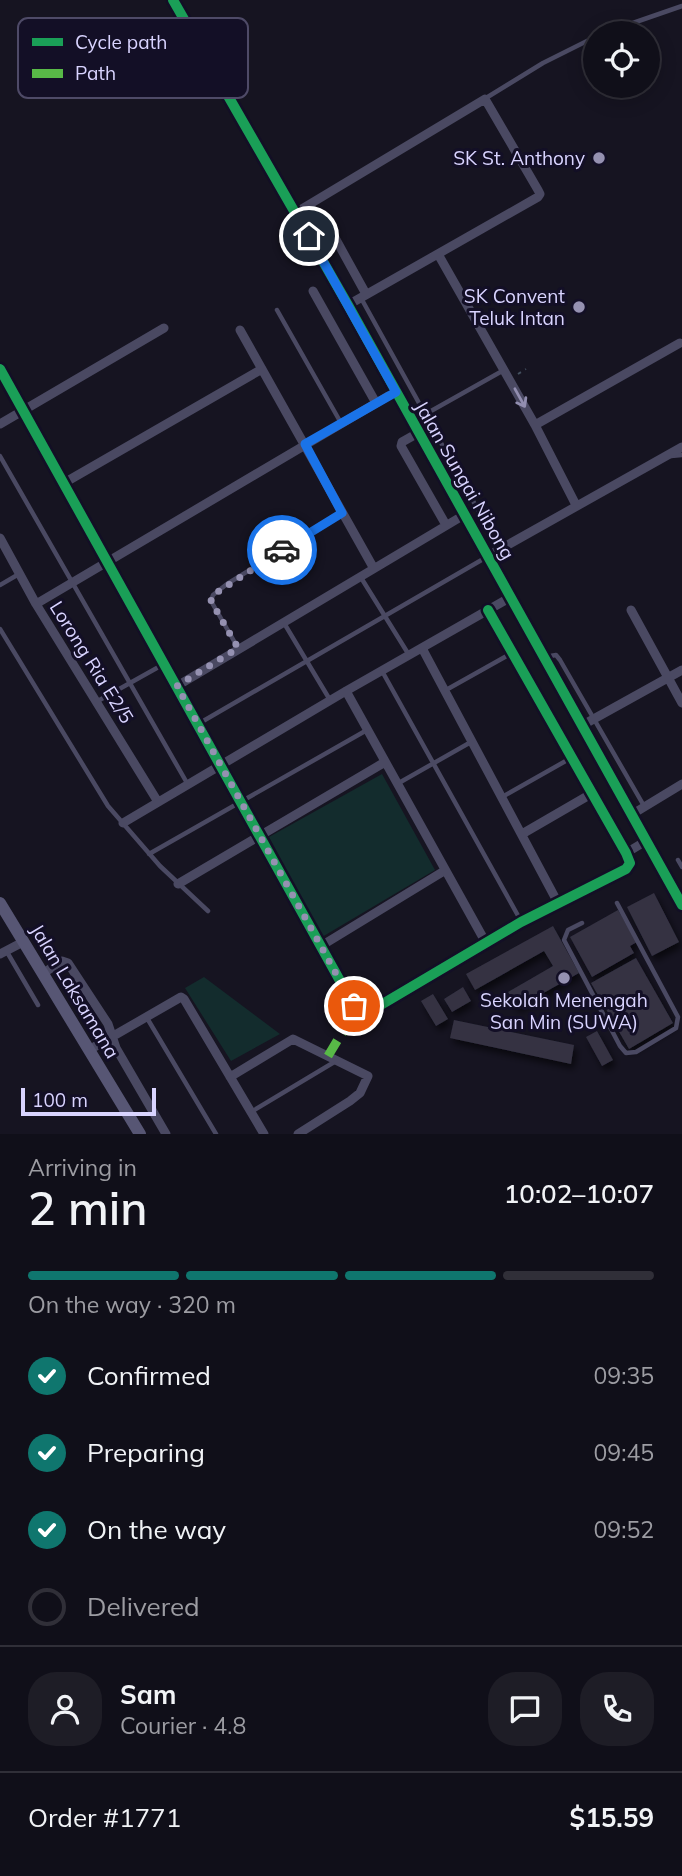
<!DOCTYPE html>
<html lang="en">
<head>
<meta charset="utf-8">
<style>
  body { margin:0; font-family:Mulish,sans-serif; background:#1e1d26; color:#f1f3f6; height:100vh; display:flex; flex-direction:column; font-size:26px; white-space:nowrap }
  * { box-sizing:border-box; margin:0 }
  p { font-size:23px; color:#9c9ca2 }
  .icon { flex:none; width:38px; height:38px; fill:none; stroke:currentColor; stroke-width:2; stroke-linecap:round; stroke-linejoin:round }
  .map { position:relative; height:1134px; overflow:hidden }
  .panel { display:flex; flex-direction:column; background:#100f19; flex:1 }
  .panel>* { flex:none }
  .fabs { position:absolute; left:583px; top:21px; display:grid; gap:14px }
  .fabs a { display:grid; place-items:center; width:77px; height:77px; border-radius:50%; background:#100f19; box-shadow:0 4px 18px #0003,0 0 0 2px #302f38; font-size:35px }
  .scale { position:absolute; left:21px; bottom:18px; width:135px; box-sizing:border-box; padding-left:7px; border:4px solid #d9d4ff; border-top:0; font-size:19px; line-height:24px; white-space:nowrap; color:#d9d4ff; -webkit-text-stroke:5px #130f26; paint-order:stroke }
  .pin { position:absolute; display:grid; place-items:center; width:60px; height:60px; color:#fff; margin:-30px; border:4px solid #fff; border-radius:50%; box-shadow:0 2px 7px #0007 }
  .courier { position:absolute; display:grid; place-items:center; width:70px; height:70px; margin:-35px; border:5px solid #1a73e8; border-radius:50%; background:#fff; color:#222; box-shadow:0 2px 9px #0007 }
  .overview em { font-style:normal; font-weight:600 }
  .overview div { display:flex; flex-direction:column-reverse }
  .overview { display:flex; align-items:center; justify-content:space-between; height:119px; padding:0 28px }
  h1 { font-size:46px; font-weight:600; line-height:52px }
  .bar { display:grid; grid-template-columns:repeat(4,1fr); gap:10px 7px; align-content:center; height:84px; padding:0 28px }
  .bar i { height:9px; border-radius:5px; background:#302f38 }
  .bar .on { background:#0f766e }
  .bar p { grid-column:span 4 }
  .line { display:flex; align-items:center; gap:18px; padding:0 28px; border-top:2px solid #302f38 }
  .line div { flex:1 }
  .round { display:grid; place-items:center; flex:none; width:74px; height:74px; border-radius:28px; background:#1e1d26 }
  ol { padding:0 28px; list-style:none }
  li { display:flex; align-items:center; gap:21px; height:77px }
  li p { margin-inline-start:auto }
  li .icon { padding:7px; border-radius:50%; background:#0f766e; color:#fff; stroke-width:4 }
  li:last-child { color:#9c9ca2 }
  li i { width:38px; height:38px; border:4px solid #302f38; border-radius:50% }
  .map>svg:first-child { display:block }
</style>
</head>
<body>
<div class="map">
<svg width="682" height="1134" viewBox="0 0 682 1134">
  <defs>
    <filter id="shadow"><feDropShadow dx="3" dy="5" stdDeviation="3.5" flood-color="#0009"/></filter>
  </defs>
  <rect width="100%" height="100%" fill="#161421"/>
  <path fill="#132c2d" d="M382 774 435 870 322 937 269 837Z
    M204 977 280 1034 231 1061 185 988Z"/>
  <path fill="#343243" filter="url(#shadow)" d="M654 893 679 942 652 956 627 907Z
    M618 910 637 942 630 946 634 953 592 977 570 937Z
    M553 926 579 973 517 1008 508 992 553 966 544 951 475 990 466 974Z
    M636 958 673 1023 629 1049 591 983Z
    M463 987 471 1001 452 1012 444 999Z
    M433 994 448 1019 436 1026 421 1001Z
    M454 1020 574 1045 571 1064 450 1038Z
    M597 1031 613 1060 602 1066 586 1037Z"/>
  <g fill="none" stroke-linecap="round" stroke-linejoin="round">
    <path stroke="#44505f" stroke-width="2" stroke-dasharray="3.5 5" stroke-linecap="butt" d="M518 374 526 369"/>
    <path stroke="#4a4962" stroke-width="4.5" d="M604 33 682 6
      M486 98 543 63 595 37
      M361 298 499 548
      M277 310 341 423
      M415 420 504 370
      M0 456 187 783
      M671 456 682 455
      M360 576 409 655
      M0 585 19 574
      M284 623 330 700
      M0 629 108 806 160 866 208 911
      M238 648 211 601 213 595 227 584 342 513
      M545 657 556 655 560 660 644 806
      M382 671 521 921
      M446 690 512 653
      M96 702 164 664
      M198 724 485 558
      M397 784 471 742
      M502 797 571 758
      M149 854 367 730
      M678 860 682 867
      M582 923 568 930 564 940 620 1046 626 1053 636 1052 676 1028 678 1017 617 903
      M7 952 38 1005
      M147 1018 216 1134
      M251 1112 336 1061"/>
    <path stroke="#4a4962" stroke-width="9" d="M295 213 485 99 538 190 540 194 538 197 348 305
      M334 236 366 294
      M438 254 535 425 576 505
      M313 291 376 403
      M240 330 373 567
      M0 369 354 1006 364 1011 374 1009 521 922 626 869 630 863 626 853 488 610
      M0 424 164 328
      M535 425 680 343
      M418 433 402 442 401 446 446 525
      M64 483 262 369
      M0 538 36 604 158 802
      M488 556 682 447
      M36 604 395 392
      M631 610 682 703
      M422 648 558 903
      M177 686 464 515
      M346 691 486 943
      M581 726 682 670
      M631 815 682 784
      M123 823 346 691 511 597
      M522 834 591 794
      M626 853 646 841
      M178 884 385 762
      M321 946 444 871
      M0 954 23 942
      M42 974 62 961 68 963 108 1024 116 1048 166 1134
      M89 1050 181 997 184 999 264 1134
      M230 1077 293 1039 368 1076 360 1093 350 1101 298 1134"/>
    <path stroke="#575674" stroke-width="12" d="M173 0 348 305 682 905
      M0 903 140 1134"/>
    <path stroke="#58b947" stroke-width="9" stroke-dasharray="18 9" stroke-linecap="butt" d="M328 1056 340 1036 361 1010"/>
    <defs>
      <path id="cycleway" d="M173 0 348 305 682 905
        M0 369 354 1006 364 1011 374 1009 521 922 626 869 630 863 626 853 488 610"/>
    </defs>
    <use href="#cycleway" stroke="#130f26" stroke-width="15"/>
    <use href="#cycleway" stroke="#1a9f57" stroke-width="10"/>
  </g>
  <defs><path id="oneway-shaft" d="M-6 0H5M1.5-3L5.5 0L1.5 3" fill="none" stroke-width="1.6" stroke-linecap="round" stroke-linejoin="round" transform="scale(1.75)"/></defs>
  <use stroke="#928eb0" href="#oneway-shaft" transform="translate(520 398) rotate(61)"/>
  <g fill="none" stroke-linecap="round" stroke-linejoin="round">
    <path stroke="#9591b1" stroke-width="7" stroke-dasharray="0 12.6" d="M282 550 213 595 211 601 238 648 177 686 354 1006"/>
    <path stroke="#1a73e8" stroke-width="9" d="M282 550 342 513 305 444 396 392 309 236"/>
  </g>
  <g fill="#9591b1" stroke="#130f26" stroke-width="2.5">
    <circle cx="599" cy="158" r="7"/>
    <circle cx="579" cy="307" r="7"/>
    <circle cx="564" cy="978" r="7"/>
  </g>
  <g text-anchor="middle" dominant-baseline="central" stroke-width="6" stroke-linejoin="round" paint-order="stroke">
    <g font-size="19" fill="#d9d4ff" stroke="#130f26" text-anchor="end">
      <text x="585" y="158">SK St. Anthony</text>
      <text x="565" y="296">SK Convent<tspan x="565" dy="22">Teluk Intan</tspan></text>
      <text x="564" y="1000" text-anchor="middle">Sekolah Menengah<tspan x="564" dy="22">San Min (SUWA)</tspan></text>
    </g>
    <g font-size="19" fill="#d9d4ff" stroke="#130f26">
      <text transform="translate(465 480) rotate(60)">Jalan Sungai Nibong</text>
      <text transform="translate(92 662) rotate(58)">Lorong Ria E2/5</text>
      <text transform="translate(75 991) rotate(59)">Jalan Laksamana</text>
    </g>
  </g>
  <rect x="18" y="18" width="230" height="80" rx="10" fill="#130f26" stroke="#4e4a67" stroke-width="2"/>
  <rect x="32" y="38" width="31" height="8" fill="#1a9f57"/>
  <rect x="32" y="69" width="31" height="9" fill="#58b947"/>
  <g font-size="19" fill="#d9d4ff">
    <text x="75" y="49">Cycle path</text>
    <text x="75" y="80">Path</text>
  </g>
</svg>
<div class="fabs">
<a><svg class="icon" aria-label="locate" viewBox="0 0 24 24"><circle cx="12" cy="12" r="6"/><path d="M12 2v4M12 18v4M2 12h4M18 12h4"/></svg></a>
</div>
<div class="scale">100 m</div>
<div class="pin" style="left:354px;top:1006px;background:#ea580c"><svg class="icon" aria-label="bag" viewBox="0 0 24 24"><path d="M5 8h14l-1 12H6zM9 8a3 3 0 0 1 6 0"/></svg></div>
<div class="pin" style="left:309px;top:236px;background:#1f2937"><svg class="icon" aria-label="home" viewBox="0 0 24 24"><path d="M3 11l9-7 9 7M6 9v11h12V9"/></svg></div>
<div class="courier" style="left:282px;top:550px"><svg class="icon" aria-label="car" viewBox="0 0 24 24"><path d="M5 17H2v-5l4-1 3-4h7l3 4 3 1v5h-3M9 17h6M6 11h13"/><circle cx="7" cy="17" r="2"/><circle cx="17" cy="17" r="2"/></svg></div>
</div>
<section class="panel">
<div class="overview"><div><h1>2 min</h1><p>Arriving in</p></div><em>10:02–10:07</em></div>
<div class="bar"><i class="on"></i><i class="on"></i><i class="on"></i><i></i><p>On the way · 320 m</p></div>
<ol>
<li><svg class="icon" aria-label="check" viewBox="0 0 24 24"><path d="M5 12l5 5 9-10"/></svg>Confirmed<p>09:35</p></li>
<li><svg class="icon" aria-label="check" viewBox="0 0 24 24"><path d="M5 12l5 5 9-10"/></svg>Preparing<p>09:45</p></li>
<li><svg class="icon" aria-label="check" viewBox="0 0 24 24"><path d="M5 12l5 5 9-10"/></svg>On the way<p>09:52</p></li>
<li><i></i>Delivered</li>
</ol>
<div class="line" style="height:126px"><a class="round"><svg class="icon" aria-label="person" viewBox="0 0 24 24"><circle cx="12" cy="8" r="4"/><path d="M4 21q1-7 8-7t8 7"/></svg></a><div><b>Sam</b><p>Courier · 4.8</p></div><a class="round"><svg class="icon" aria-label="chat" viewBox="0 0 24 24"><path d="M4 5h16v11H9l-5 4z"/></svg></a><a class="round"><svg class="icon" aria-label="phone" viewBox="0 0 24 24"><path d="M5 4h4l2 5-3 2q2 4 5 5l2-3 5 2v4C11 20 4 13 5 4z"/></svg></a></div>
<div class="line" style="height:91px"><div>Order #1771</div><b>$15.59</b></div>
</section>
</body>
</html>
